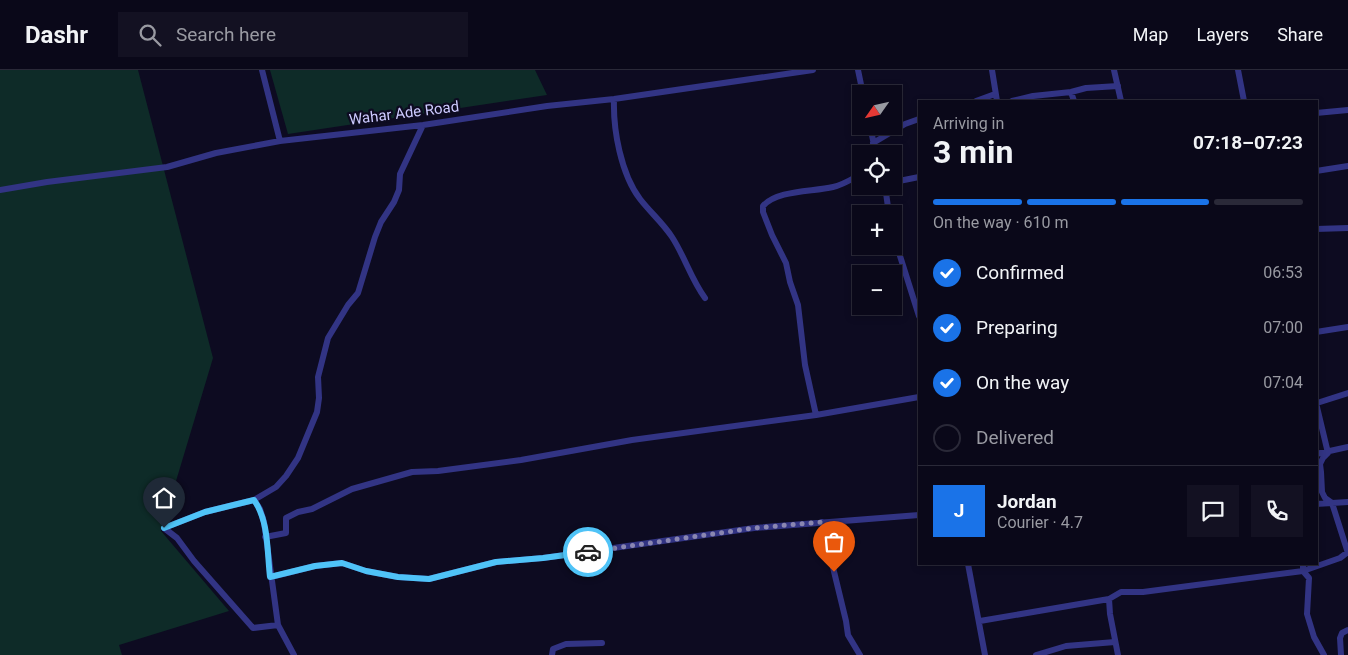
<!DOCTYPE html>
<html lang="en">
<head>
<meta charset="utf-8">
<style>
  body { margin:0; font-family:Roboto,sans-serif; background:#131122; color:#f1f3f6; height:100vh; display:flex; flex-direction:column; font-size:19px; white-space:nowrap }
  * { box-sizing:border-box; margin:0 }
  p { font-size:16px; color:#999aa2 }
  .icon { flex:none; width:28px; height:28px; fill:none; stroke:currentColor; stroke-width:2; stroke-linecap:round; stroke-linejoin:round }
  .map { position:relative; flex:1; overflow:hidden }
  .side { position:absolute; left:918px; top:30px; width:400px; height:465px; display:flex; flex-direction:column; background:#0a0819; border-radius:0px; box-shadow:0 2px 8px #0003,0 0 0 1px #2a2938 }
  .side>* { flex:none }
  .needle { width:32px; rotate:236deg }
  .fabs { position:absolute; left:852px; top:15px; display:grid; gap:10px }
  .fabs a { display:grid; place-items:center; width:50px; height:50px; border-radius:0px; background:#0a0819; box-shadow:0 2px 8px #0003,0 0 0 1px #2a2938; font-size:25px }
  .pin { position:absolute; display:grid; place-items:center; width:42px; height:42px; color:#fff; margin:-51px -21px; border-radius:50% 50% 50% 0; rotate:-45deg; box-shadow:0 0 5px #0007 }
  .pin .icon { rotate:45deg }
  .courier { position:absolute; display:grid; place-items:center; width:50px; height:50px; margin:-25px; border:4px solid #4fc3f7; border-radius:50%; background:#fff; color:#222; box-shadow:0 1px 6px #0007 }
  .headline em { font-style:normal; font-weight:700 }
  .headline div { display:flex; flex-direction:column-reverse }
  .headline { display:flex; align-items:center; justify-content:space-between; height:85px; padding:0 15px }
  h1 { font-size:32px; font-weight:700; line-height:38px }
  .bar { display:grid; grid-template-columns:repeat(4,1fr); gap:8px 5px; align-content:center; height:60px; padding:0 15px }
  .bar i { height:6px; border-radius:4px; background:#2a2938 }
  .bar .on { background:#1a73e8 }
  .bar p { grid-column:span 4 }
  .line { display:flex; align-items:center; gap:12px; padding:0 15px; border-top:1px solid #2a2938 }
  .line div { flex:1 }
  .round { display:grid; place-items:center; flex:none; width:52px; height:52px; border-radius:0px; background:#131122 }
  ol { padding:0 15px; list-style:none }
  li { display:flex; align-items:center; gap:15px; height:55px }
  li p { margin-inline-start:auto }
  li .icon { padding:5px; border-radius:50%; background:#1a73e8; color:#fff; stroke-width:4 }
  li:last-child { color:#999aa2 }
  li i { width:28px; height:28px; border:2px solid #2a2938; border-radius:50% }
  header { display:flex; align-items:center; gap:30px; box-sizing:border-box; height:70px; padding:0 25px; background:#0a0819; border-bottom:1px solid #2a2938 }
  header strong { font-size:24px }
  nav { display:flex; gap:28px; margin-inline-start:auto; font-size:18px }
  .search { width:350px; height:45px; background:#131122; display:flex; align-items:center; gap:12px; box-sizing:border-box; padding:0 18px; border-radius:0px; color:#999aa2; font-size:19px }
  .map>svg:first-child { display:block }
</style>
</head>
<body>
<header>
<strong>Dashr</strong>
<div class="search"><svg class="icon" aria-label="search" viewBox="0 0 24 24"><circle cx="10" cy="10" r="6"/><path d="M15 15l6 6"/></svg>Search here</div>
<nav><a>Map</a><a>Layers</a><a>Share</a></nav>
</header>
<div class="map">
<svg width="1348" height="585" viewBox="0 0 1348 585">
  <rect width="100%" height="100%" fill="#0d0b21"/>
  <path fill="#0e2b28" d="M0 0H138L213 288 161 461 229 541 119 575 122 585H0Z
    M270 0H535L547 25 288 64Z"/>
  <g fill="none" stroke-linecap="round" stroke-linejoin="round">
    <path stroke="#323484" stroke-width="6" d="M262 0 280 71
      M858 0 863 24
      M992 0 997 31
      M1114 0 1121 31
      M1238 0 1244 31
      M1071 22 1074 31
      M614 29C613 60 621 104 640 129 650 142 663 153 672 167 685 187 691 209 705 228
      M976 31 995 24
      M1012 31 1033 26 1071 22 1086 18 1118 16
      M1316 43 1348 40
      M870 56 876 84
      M873 73 905 54 919 49
      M1316 101 1348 96
      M894 112 919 107
      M885 116 889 144
      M0 120 47 112 167 97 216 83 280 71 423 55 547 36 614 29 813 0
      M1316 159 1348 158
      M894 167 919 246
      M1316 262 1348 257
      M1316 333 1328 383 1323 388 1320 394 1321 402 1322 422 1325 428 1332 433 1348 483
      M1317 333 1348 323
      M816 345 805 295 798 235 790 212 786 193 772 165 763 142V136C777 120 812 122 833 117 843 115 852 109 861 104
      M1316 384 1348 377
      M254 430 260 439 264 452 278 555 294 585
      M1316 434 1348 432
      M822 452 846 551 848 565 860 585
      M265 467 286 463V448L298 442 312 439 352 419 412 402 438 401 521 390 632 370 816 345 919 327
      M968 494 985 585
      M1303 494V501L1309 508 1307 544 1314 567 1324 585
      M271 507 315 496 342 493 366 501 398 507 429 509 496 492 543 488 754 458 919 445
      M980 551 1109 529
      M278 555 253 558 194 491 177 468 164 458 205 442 254 430 276 417 286 406 298 388 317 342 319 328 318 307 328 268 348 235 358 223 375 167 381 152 394 132 399 120 400 104 423 55
      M552 585 553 579 566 574 602 573
      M1036 585 1066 576 1115 572
      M1118 585 1110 544 1109 529 1121 522H1143L1303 501 1340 488 1348 482
      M1341 585 1340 568 1342 563 1348 560"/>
  </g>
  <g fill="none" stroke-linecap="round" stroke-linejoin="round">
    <path stroke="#8a87b1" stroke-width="5" stroke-dasharray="0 9" d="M588 482 754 458 822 452 834 502"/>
    <path stroke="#4fc3f7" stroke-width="6" d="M164 458 205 442 254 430C269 451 267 482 270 507L315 496 342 493 366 501 398 507 429 509 496 492 543 488 588 482"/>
  </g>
  <g text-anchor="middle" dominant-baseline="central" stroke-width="4.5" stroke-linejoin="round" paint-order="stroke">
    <g font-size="15" fill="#cdcaff" stroke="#0d0b21">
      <text transform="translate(404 43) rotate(-7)">Wahar Ade Road</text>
    </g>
  </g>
</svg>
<div class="fabs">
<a><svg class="needle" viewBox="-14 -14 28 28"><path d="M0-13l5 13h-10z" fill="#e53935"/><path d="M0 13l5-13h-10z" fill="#999aa2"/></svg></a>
<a><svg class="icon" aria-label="locate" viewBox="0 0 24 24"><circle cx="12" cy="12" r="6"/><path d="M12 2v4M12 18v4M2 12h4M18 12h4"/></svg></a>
<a>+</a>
<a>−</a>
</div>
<div class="pin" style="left:834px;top:502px;background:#ea580c"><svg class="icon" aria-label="bag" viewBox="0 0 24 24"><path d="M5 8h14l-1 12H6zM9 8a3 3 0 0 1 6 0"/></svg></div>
<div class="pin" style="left:164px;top:458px;background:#1f2937"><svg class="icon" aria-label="home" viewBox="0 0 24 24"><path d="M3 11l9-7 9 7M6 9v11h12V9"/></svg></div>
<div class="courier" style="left:588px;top:482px"><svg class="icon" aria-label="car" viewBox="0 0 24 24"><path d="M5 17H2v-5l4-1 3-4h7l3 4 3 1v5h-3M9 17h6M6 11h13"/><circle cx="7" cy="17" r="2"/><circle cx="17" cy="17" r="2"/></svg></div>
<section class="side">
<div class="headline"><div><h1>3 min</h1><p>Arriving in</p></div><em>07:18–07:23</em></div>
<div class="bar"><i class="on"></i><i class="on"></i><i class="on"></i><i></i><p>On the way · 610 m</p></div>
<ol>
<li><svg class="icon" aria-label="check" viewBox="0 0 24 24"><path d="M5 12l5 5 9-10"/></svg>Confirmed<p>06:53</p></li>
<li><svg class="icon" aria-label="check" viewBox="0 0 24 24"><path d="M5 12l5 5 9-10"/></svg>Preparing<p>07:00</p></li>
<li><svg class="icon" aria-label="check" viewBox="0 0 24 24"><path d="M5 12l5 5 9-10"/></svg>On the way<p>07:04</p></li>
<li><i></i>Delivered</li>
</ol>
<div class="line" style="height:90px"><b class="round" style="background:#1a73e8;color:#fff">J</b><div><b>Jordan</b><p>Courier · 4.7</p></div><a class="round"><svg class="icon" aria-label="chat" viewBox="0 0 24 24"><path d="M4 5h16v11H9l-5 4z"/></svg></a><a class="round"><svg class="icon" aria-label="phone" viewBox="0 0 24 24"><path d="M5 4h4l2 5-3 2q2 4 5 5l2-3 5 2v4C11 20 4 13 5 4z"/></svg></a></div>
</section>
</div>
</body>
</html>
